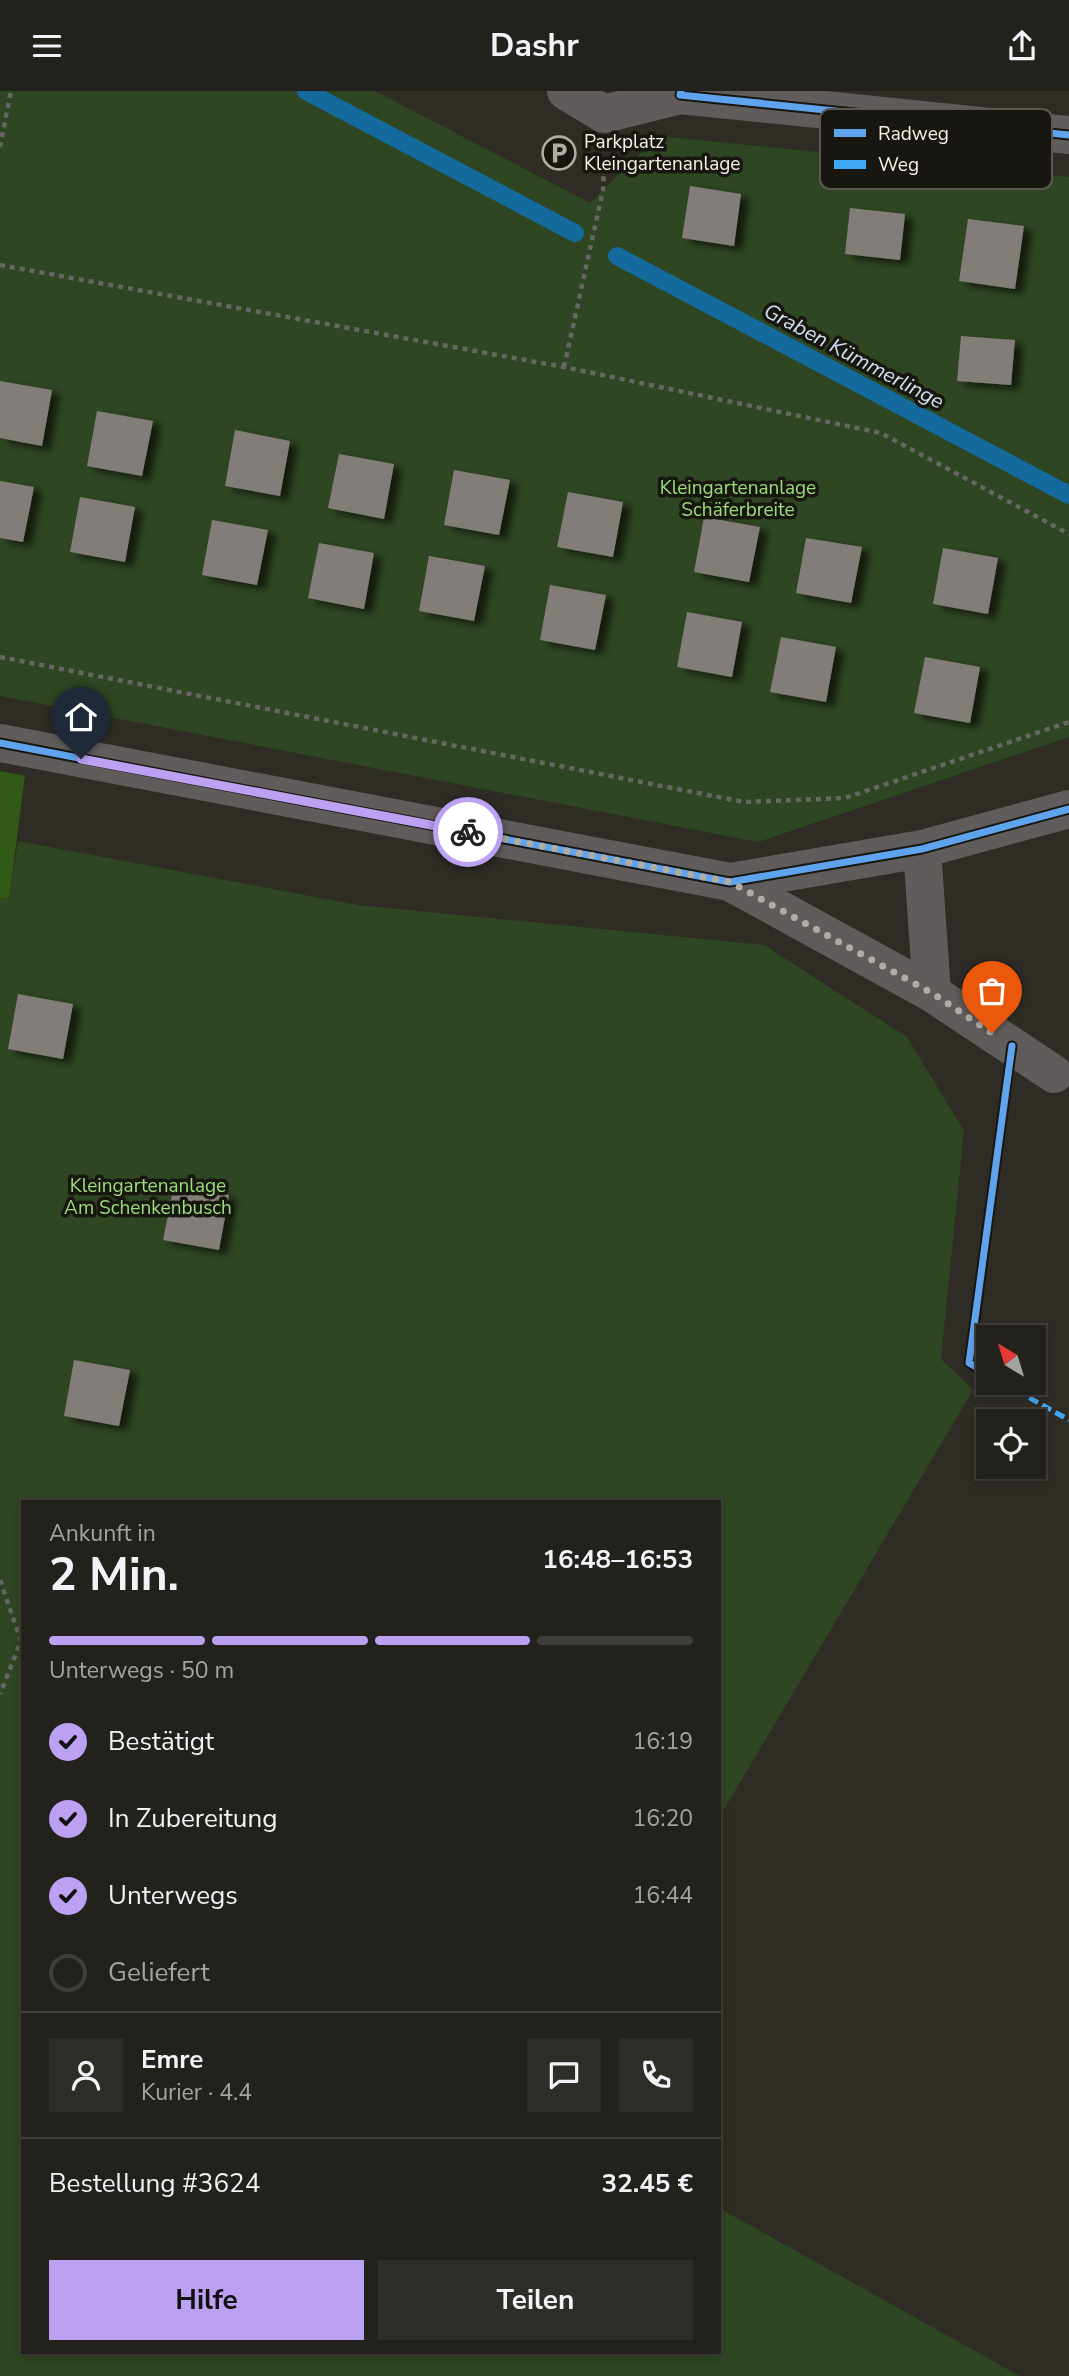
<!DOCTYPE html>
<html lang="de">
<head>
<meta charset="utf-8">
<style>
  body { margin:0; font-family:"Nunito Sans",sans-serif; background:#2e2e29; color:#f1f3f6; height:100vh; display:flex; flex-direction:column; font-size:26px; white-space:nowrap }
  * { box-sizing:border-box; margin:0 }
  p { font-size:23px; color:#a2a3a3 }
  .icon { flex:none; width:38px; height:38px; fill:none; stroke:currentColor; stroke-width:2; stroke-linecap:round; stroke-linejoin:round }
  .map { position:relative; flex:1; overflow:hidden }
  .panel { position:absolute; left:21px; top:1409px; width:700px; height:854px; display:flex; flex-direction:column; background:#22211c; border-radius:0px; box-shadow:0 4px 10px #0003,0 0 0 2px #3f3e3b }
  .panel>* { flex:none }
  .needle { width:46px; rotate:322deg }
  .tools { position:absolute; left:976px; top:1234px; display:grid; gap:14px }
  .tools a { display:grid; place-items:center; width:70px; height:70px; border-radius:0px; background:#22211c; box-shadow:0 4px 10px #0003,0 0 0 2px #3f3e3b; font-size:35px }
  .pin { position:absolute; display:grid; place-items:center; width:60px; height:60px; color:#fff; margin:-72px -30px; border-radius:50% 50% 50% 0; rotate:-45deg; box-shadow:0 0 7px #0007 }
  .pin .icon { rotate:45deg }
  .courier { position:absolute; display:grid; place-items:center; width:70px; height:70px; margin:-35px; border:5px solid #bca0f2; border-radius:50%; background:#fff; color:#222; box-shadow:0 2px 9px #0007 }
  .summary em { font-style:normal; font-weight:700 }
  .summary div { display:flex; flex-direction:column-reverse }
  .summary { display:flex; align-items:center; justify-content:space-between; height:119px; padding:0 28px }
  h1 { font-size:46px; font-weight:700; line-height:52px }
  .bar { display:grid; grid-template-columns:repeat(4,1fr); gap:10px 7px; align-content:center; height:84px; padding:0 28px }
  .bar i { height:9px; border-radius:5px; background:#3f3e3b }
  .bar .active { background:#bca0f2 }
  .bar p { grid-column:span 4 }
  .line { display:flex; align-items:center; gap:18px; padding:0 28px; border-top:2px solid #3f3e3b }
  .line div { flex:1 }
  .round { display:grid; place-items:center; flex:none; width:74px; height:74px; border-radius:0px; background:#2e2e29 }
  ol { padding:0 28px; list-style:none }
  li { display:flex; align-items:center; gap:21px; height:77px }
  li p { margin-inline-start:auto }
  li .icon { padding:7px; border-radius:50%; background:#bca0f2; color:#111; stroke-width:4 }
  li:last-child { color:#a2a3a3 }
  li i { width:38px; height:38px; border:4px solid #3f3e3b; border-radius:50% }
  .cta { display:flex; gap:14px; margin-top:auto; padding:14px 28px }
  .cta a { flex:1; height:80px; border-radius:0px; background:#bca0f2; color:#111; font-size:28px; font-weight:700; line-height:80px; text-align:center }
  .cta a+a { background:#2e2e29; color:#f1f3f6 }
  header { display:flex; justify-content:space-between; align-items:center; height:91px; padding:0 28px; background:#22211c; font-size:32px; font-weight:700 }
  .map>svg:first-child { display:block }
</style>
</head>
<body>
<header><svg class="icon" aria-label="menu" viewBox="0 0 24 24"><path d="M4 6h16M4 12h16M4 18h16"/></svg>Dashr<svg class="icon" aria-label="share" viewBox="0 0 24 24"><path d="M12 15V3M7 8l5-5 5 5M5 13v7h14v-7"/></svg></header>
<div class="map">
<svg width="1069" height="2285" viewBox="0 0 1069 2285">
  <defs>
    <filter id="shadow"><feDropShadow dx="8" dy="4.5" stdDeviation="3.5" flood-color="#0009"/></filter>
  </defs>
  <rect width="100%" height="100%" fill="#2e2c25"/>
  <path fill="#2e4621" d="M0 0H375L590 112 658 45 1069 86V646L758 751 0 605Z
    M18 750 358 814 764 854 907 946 964 1040 941 1268 973 1299 719 1727V1410H23V2261H719V2117L1020 2285H0V807L9 808Z"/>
  <path fill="#315a16" d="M0 680 25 685 9 808 0 807Z"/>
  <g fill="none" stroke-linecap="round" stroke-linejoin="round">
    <path stroke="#146a9c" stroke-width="18" d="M306 0 575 142
      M617 165 1069 404"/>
  </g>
  <path fill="#827d79" filter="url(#shadow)" d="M690 95 741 103 734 155 682 147Z
    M850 117 905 123 900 169 845 163Z
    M968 128 1024 135 1015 198 959 190Z
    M961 245 1015 249 1011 294 957 290Z
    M0 290 52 299 42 355 0 347Z
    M97 320 153 330 142 385 87 375Z
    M235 339 290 350 280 405 225 395Z
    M339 363 394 373 384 428 328 417Z
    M454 379 510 389 499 444 444 434Z
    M0 390 34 396 23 451 0 447Z
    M568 401 623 411 613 466 557 456Z
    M80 406 135 416 125 471 70 461Z
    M704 426 760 436 749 491 694 481Z
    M212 429 268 439 257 494 202 484Z
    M806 447 862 456 851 512 796 502Z
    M319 452 374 462 364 518 308 507Z
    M943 457 998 467 988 523 933 513Z
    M429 465 485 475 474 530 419 520Z
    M550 494 606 504 595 559 540 549Z
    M687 521 742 531 732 586 677 576Z
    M781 546 836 556 826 611 770 601Z
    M925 566 980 576 970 632 914 622Z
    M18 903 73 913 63 968 8 958Z
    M174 1094 229 1104 219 1159 163 1149Z
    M74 1269 130 1279 119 1335 64 1325Z"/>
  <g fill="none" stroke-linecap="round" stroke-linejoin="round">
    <path stroke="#686663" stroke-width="4.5" stroke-dasharray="5 5" stroke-linecap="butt" d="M0 56 11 0
      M0 174 564 276 881 342 1069 443
      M564 276 603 99 604 71
      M0 566 744 711 845 707 1069 631
      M0 1489 21 1550 0 1603"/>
    <path stroke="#5f5c5b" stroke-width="38" d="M566 0 604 23 680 4 1069 44
      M0 652 730 791 922 758 1069 718
      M922 758 932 902
      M730 791 932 902 1054 983"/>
    <path stroke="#3fa9f5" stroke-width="5" stroke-dasharray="10 5" stroke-linecap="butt" d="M1003 1292 1069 1329"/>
    <defs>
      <path id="cycleway" d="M681 0 680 4 1069 44
        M0 652 730 791 922 758 1069 718
        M989 1283 969 1272 1012 955"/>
    </defs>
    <use href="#cycleway" stroke="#181610" stroke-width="11"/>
    <use href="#cycleway" stroke="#60a3ed" stroke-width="7"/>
  </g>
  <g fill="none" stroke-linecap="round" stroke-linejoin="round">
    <path stroke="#b0ada5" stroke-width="7" stroke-dasharray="0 12.6" d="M468 741 730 791 932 902 992 942"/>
    <path stroke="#bca0f2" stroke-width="9" d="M81 668 468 741"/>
  </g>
  <defs>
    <symbol id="parking-ring" viewBox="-11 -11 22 22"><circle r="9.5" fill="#181610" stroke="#b0ada5" stroke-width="1.5"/><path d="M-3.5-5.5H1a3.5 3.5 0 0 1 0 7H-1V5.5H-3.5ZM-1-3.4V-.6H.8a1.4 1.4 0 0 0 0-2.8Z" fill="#b0ada5"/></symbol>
  </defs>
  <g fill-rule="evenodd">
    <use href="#parking-ring" x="540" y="43" width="38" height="38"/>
  </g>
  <g text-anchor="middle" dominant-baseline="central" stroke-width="7" stroke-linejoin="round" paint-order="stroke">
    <g font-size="19" fill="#f6f2ea" stroke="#181610" text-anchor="start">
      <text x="584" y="51">Parkplatz<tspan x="584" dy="22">Kleingartenanlage</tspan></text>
    </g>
    <g font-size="19" fill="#9bdf7b" stroke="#181610">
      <text x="738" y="397">Kleingartenanlage<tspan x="738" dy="22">Schäferbreite</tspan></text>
      <text x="148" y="1095">Kleingartenanlage<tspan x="148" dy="22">Am Schenkenbusch</tspan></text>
    </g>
    <g font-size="21" font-style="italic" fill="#cee2f1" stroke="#181610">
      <text transform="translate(854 265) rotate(28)">Graben Kümmerlinge</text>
    </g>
  </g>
  <rect x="820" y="18" width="232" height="80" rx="10" fill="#181610" stroke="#5b5851" stroke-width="2"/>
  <rect x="834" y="38" width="32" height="8" fill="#60a3ed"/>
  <rect x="834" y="69" width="32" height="9" fill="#3fa9f5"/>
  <g font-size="19" fill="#f6f2ea">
    <text x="878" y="49">Radweg</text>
    <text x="878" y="80">Weg</text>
  </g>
</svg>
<div class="tools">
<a><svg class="needle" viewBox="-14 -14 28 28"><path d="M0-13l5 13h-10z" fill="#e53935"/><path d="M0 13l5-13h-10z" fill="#a2a3a3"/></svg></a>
<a><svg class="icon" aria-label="locate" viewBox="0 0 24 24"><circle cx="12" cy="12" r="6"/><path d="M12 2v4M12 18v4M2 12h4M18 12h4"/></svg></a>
</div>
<div class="pin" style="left:992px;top:942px;background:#ea580c"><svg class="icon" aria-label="bag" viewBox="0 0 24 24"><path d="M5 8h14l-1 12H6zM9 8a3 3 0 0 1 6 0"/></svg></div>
<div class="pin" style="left:81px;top:668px;background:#1f2937"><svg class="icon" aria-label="home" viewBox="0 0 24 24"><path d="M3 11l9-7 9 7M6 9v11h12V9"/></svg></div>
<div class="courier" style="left:468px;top:741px"><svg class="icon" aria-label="bike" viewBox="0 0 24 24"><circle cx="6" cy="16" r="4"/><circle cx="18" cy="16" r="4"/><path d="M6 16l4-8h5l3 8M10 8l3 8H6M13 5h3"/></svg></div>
<section class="panel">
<div class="summary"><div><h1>2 Min.</h1><p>Ankunft in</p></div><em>16:48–16:53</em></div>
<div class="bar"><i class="active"></i><i class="active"></i><i class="active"></i><i></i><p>Unterwegs · 50 m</p></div>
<ol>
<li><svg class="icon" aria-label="check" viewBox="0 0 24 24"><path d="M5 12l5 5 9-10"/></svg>Bestätigt<p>16:19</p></li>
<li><svg class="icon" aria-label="check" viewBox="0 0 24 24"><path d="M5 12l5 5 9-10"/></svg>In Zubereitung<p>16:20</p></li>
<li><svg class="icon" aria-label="check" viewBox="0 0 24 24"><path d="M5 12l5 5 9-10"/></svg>Unterwegs<p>16:44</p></li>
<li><i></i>Geliefert</li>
</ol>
<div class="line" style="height:126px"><a class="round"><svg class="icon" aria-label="person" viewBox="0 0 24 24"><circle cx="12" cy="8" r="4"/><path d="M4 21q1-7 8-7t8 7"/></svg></a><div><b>Emre</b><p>Kurier · 4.4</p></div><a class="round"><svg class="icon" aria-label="chat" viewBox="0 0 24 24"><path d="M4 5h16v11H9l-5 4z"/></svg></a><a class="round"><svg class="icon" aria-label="phone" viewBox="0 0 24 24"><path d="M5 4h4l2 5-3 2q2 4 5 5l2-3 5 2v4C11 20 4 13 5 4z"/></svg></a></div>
<div class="line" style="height:91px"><div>Bestellung #3624</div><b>32.45 €</b></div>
<div class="cta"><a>Hilfe</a><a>Teilen</a></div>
</section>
</div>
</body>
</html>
